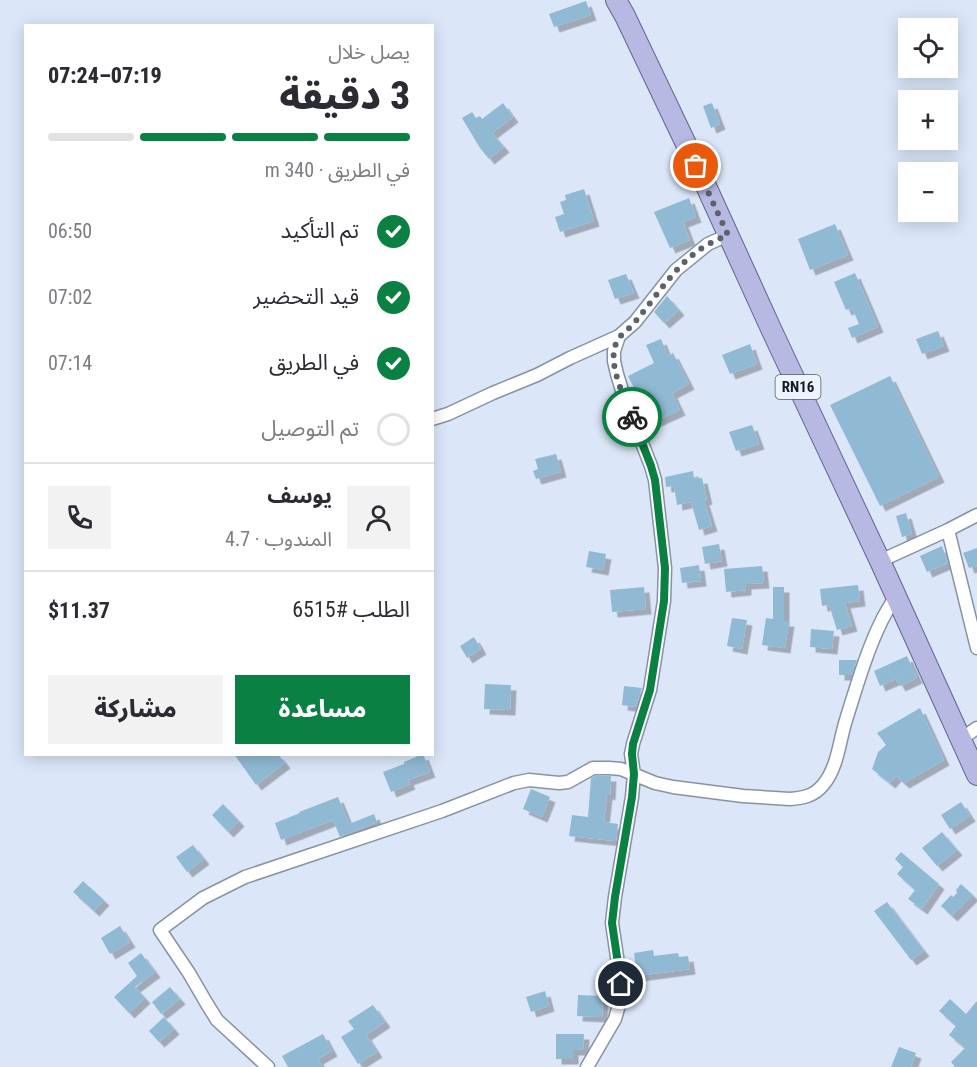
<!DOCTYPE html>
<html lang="ar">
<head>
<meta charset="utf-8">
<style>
  body { margin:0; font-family:"Roboto Condensed","Noto Sans Arabic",sans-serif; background:#f2f2f3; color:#2b2b33; direction:rtl; height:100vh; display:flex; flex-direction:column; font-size:22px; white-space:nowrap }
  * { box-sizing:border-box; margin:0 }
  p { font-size:20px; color:#7c7c81 }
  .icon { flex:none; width:33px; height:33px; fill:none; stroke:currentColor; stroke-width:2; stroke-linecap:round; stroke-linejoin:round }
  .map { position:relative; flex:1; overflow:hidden; direction:ltr }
  .sheet { position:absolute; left:24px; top:24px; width:410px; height:732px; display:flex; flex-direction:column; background:#fff; border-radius:0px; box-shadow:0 3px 15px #0003; direction:rtl }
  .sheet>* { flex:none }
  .fabs { position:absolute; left:898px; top:18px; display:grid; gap:12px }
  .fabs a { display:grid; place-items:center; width:60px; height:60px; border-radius:0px; background:#fff; box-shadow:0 3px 15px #0003; font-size:30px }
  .pin { position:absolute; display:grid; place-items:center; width:51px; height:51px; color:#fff; margin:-26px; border:3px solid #fff; border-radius:50%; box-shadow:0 2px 6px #0007 }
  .courier { position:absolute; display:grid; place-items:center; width:60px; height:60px; margin:-30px; border:4px solid #0b8043; border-radius:50%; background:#fff; color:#222; box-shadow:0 2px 8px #0007 }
  .head em { font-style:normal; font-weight:800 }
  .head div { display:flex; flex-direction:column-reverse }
  .head { display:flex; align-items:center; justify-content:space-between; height:102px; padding:0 24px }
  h1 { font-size:39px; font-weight:800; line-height:45px }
  .bar { display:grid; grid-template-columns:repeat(4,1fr); gap:9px 6px; align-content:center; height:72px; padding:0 24px }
  .bar i { height:8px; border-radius:4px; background:#e1e1e2 }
  .bar .on { background:#0b8043 }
  .bar p { grid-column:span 4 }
  .line { display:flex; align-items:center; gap:15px; padding:0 24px; border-top:2px solid #e1e1e2 }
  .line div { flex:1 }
  .round { display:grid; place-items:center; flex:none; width:63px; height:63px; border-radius:0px; background:#f2f2f3 }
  ol { padding:0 24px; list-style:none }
  li { display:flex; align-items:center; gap:18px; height:66px }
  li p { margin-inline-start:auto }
  li .icon { padding:6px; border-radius:50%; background:#0b8043; color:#fff; stroke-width:4 }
  li:last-child { color:#7c7c81 }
  li i { width:33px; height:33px; border:3px solid #e1e1e2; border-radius:50% }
  .button { display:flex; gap:12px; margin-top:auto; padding:12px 24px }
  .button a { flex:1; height:69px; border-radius:0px; background:#0b8043; color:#fff; font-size:24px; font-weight:800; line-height:69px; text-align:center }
  .button a+a { background:#f2f2f3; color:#2b2b33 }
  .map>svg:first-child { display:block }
</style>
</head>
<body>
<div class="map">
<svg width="977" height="1067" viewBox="0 0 977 1067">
  <defs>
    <filter id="shadow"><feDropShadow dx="5.5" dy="5.5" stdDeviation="0" flood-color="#0004"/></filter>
  </defs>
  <rect width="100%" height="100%" fill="#dbe7f9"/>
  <path fill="#90bad4" filter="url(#shadow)" d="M586 1 591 15 554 27 549 14Z
    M503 103 513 117 492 133 504 147 489 159 480 148 462 118 472 112 476 118 480 116 482 119Z
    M712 103 720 124 711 128 703 106Z
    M584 189 594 221 560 232 555 217 564 214 560 202 566 200 565 195Z
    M689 198 696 217 683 222 690 240 670 248 654 212Z
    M835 224 848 255 810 270 798 239Z
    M855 273 878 327 852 338 848 328 859 324 852 308 846 310 834 282Z
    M626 274 634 293 615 299 608 280Z
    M667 296 679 310 664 323 654 312Z
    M938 331 944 346 922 354 916 339Z
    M661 339 668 356 673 353 689 384 672 393 680 410 647 425 642 414 646 412 628 376 654 363 646 345Z
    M750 344 757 364 730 374 722 355Z
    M890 376 939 477 880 506 830 405Z
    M752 425 759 444 736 451 729 432Z
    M556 454 561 472 536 479 533 471 538 469 535 459Z
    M693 471 694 479 702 478 707 499 704 500 712 526 699 530 691 502 677 505 674 486 666 487 665 477Z
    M906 513 912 534 902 537 896 516Z
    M719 544 722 561 705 564 702 547Z
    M942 546 948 563 927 572 920 556Z
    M977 548V566L969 568 963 553Z
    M589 551 606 554 603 570 586 567Z
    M699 565 701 581 682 583 680 568Z
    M762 566 764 583 746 584V590L726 592 724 569Z
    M858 585 860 601 845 603 852 626 837 630 829 605 822 606 820 589Z
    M644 587 646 609 612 612 610 590Z
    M773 587H784V621H789L785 648 762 645 766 618 773 619Z
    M732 618 747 620 742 649 727 646Z
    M811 629 834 631 832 649 810 647Z
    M474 637 481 649 467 658 460 646Z
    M907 656 917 678 900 686 896 679 880 686 874 671Z
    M839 660H857L852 675H839Z
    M485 684 511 685 510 710 484 709Z
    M624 686 642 688 636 707 622 705Z
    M920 708 944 760 904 783 896 776 890 783 872 769 878 752 886 745 877 733Z
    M234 754H278L285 763 256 785Z
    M423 754 430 772 408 780 410 784 391 792 383 772 404 764V762Z
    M595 776H611L610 795 607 794 604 822 618 824 616 841 569 836 572 815 588 817 591 778Z
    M531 789 550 797 542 817 523 809Z
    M338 797 349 824 374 814 377 822 340 837 333 820 281 840 275 823 300 813 299 812Z
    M961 802 970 816 950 829 941 815Z
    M223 804 239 821 228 832 212 815Z
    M942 832 957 850 937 866 922 848Z
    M193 845 204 859 187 872 176 857Z
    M901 852 939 884 922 909 908 899 915 890 897 874 903 867 895 859Z
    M83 881 104 900 94 911 73 892Z
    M961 884 973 895 952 916 941 906 951 895 953 897 957 893 956 890Z
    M887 902 924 951 911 960 874 911Z
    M120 926 130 942 110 954 101 938Z
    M653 950 654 956 678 953 679 957 688 956 690 969 637 976 634 953Z
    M141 953 155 972 135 987 145 998 129 1013 114 997 137 976 128 963Z
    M170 987 180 999 161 1014 152 1002Z
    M545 991 549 1006 531 1012 526 997Z
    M578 995 603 996 602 1017 577 1016Z
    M950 999 966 1014 977 1001V1067H955L951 1062 965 1048 949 1035 956 1026 939 1011Z
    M373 1005 385 1022 366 1035 377 1052 358 1064 341 1037 354 1029 348 1021Z
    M164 1017 174 1029 159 1042 149 1031Z
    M323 1034 332 1051 318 1059 322 1067H288L282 1056Z
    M556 1034H584L583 1050H573V1059H556Z
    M899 1047 916 1053 911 1067H891Z"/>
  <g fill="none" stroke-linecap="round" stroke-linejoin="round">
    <defs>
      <path id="street" d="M432 419 448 414 493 393 537 375 570 358 619 336
        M948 530 977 648
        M880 561 948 530 977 515
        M961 739 977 728
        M268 1067 217 1020 207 1004 189 973 160 930 203 898 245 877 442 811 514 783 529 780 559 783 568 782 593 768H609L621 769 655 783 673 787 743 796 790 799C803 798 814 796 823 785 838 767 839 742 846 720 856 688 867 650 882 620 886 612 891 604 896 596
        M587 1067 615 1019 619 1005 621 984 612 923 615 897 632 797 634 774 631 754 633 744 650 690 664 601 665 568 655 480 651 466 624 397 617 374 614 361V351L619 336 635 322 676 270 708 244 728 235"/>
      <path id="primary" d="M616 0 625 16 706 186 772 331 880 561 977 775"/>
    </defs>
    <use href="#street" stroke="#8792a3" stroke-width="15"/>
    <use href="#primary" stroke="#606391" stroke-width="22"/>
    <use href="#street" stroke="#fff" stroke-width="12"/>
    <use href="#primary" stroke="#b8b9e2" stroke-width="20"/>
  </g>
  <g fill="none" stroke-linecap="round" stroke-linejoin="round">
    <path stroke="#5b626c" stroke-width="6" stroke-dasharray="0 10.8" d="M632 417C625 399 611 371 614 351 617 334 625 334 635 322 657 296 677 262 707 245 714 241 721 238 728 235L696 166"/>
    <path stroke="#0b8043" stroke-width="8" d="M621 984 612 923 615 897 632 797 634 774 632 754 633 744 650 690 664 601 665 568 655 480 651 466 632 417"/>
  </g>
  <g text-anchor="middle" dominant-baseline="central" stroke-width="6" stroke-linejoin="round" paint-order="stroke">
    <rect fill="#ecf4ff" stroke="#565b63" stroke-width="1.5" x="775.5" y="375" width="45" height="24" rx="4.5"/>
    <g font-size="15" font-weight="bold" fill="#161a20">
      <text x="798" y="387">RN16</text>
    </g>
  </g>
</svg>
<div class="fabs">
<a><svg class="icon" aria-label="locate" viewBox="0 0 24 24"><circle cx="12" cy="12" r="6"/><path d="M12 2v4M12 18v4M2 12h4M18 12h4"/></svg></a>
<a>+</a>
<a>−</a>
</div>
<div class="pin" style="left:696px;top:166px;background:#ea580c"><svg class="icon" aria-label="bag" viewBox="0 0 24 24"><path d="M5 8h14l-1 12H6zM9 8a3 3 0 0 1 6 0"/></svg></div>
<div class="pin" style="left:621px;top:984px;background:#1f2937"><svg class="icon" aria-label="home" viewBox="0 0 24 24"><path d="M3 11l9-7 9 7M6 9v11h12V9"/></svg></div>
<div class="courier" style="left:632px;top:417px"><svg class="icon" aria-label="bike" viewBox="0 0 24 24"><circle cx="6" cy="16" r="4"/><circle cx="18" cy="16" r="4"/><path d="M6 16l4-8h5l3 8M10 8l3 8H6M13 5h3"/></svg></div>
<section class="sheet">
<div class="head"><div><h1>3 دقيقة</h1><p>يصل خلال</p></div><em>07:19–07:24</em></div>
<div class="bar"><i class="on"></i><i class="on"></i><i class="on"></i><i></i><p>في الطريق · 340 m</p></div>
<ol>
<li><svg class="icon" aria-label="check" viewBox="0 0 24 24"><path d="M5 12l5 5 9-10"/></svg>تم التأكيد<p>06:50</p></li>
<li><svg class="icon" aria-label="check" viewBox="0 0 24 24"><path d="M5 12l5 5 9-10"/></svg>قيد التحضير<p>07:02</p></li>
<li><svg class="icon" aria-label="check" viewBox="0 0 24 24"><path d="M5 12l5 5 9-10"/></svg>في الطريق<p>07:14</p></li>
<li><i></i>تم التوصيل</li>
</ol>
<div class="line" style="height:108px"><a class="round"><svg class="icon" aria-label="person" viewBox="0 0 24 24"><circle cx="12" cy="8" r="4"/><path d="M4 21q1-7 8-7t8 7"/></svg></a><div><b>يوسف</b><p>المندوب · 4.7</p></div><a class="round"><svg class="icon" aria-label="phone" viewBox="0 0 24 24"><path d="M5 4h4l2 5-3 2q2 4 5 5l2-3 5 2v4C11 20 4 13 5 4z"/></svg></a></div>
<div class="line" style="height:78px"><div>الطلب #6515</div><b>$11.37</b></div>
<div class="button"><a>مساعدة</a><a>مشاركة</a></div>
</section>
</div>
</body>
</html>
